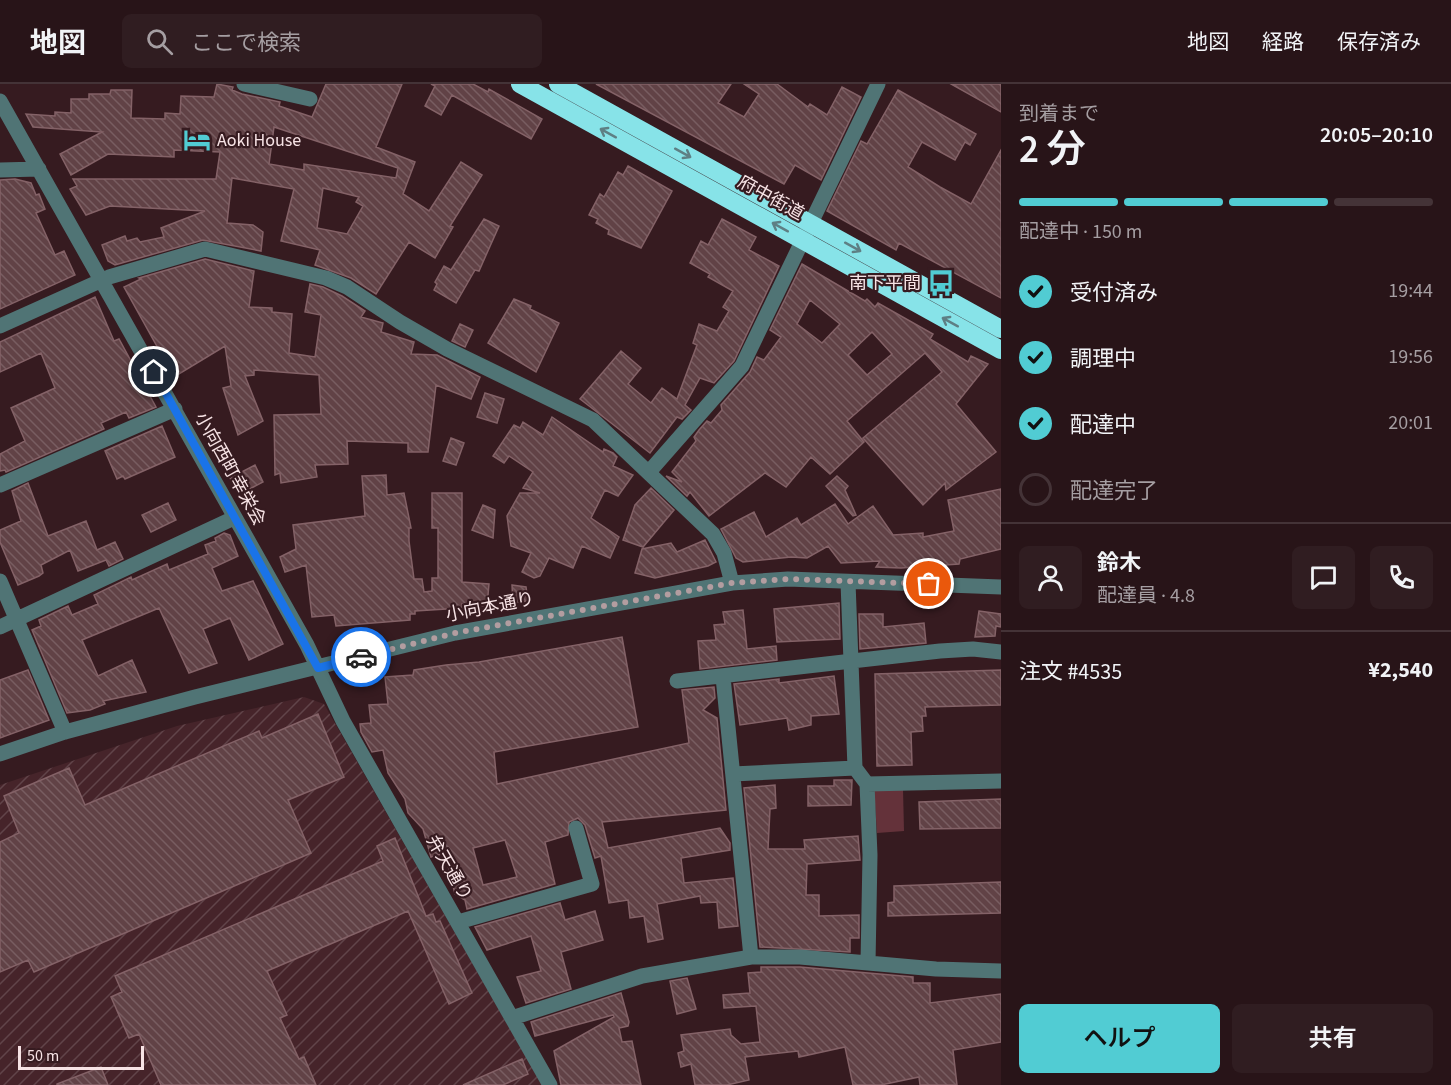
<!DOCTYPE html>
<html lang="ja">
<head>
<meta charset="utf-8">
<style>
  body { margin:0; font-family:"Source Sans 3","Noto Sans JP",sans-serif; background:#301d21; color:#f1f3f6; height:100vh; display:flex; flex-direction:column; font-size:22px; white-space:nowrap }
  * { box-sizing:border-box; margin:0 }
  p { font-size:20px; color:#a59ea2 }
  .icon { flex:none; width:33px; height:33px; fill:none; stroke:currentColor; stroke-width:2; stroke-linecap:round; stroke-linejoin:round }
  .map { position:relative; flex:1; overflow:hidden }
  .details { display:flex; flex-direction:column; background:#281418; width:450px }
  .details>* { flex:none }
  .scale { position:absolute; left:18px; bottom:15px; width:126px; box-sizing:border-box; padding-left:6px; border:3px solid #f7e3e5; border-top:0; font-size:16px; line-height:21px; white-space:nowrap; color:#f7e3e5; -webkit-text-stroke:4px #361b20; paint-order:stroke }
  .pin { position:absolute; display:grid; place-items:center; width:51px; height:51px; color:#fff; margin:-26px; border:3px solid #fff; border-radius:50%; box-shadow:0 2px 6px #0007 }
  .courier { position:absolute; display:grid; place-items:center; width:60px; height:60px; margin:-30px; border:4px solid #1a73e8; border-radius:50%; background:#fff; color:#222; box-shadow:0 2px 8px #0007 }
  .head em { font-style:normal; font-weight:600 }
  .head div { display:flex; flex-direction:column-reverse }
  .head { display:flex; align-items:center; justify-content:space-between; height:102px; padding:0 18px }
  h1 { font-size:39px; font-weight:600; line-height:45px }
  .bar { display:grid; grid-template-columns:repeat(4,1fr); gap:9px 6px; align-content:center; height:72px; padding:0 18px }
  .bar i { height:8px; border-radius:4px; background:#443337 }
  .bar .active { background:#51ccd3 }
  .bar p { grid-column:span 4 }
  .line { display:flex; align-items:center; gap:15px; padding:0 18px; border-top:2px solid #443337 }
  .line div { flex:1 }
  .round { display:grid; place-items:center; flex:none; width:63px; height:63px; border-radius:9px; background:#301d21 }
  ol { padding:0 18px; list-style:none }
  li { display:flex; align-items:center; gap:18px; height:66px }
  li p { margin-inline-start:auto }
  li .icon { padding:6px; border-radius:50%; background:#51ccd3; color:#111; stroke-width:4 }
  li:last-child { color:#a59ea2 }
  li i { width:33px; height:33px; border:3px solid #443337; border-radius:50% }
  .action { display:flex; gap:12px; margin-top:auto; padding:12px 18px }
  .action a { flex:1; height:69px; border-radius:9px; background:#51ccd3; color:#111; font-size:24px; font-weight:600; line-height:69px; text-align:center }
  .action a+a { background:#301d21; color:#f1f3f6 }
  header { display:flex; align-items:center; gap:36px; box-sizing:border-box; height:84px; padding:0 30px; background:#281418; border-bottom:2px solid #443337 }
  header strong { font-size:28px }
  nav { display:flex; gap:33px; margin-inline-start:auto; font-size:21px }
  .search { width:420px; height:54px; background:#301d21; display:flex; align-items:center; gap:15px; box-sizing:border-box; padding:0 21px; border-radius:9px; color:#a59ea2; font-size:22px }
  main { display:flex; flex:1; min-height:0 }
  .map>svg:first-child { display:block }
</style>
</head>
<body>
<header>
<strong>地図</strong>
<div class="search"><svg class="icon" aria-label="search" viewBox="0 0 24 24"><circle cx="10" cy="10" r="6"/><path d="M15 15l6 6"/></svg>ここで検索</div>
<nav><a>地図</a><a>経路</a><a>保存済み</a></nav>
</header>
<main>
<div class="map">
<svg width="1001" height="1001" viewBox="0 0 1001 1001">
  <defs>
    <pattern id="industrial-furrows" width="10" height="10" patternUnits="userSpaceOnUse" patternTransform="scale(1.5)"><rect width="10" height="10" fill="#46242a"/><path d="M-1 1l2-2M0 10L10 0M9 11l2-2" fill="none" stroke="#614449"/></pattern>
    <pattern id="building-back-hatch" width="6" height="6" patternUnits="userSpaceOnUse" patternTransform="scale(1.5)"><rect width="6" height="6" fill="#614246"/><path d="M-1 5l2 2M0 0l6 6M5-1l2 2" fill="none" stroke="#785d61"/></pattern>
  </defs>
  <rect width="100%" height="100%" fill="#361b20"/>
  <path fill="url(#industrial-furrows)" d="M304 613 324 620 542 1001H0V701L177 642Z"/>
  <path fill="#64323a" d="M903 705 904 747 877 749 874 706Z"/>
  <path fill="url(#building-back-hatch)" stroke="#846267" stroke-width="1.5" fill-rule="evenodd" d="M217 0 233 3 232 6 242 10 280 18 279 22 312 33 326 0H402L376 63 415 78 403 110 429 127 461 78 482 91 450 142 453 143 435 174 409 158 376 210 351 194 315 181 320 166 281 157 294 105 232 94 227 139 253 141 263 148 261 167 203 156 115 181 108 177 102 161 125 152 127 157 137 154 140 158 164 153 161 144 205 127 110 122 86 131 70 105 77 102 73 95H216L220 68 174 66V73L108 70 71 91 60 70 102 48 33 43 26 30 55 32V28L71 29V15H89V10H110L111 6H132L131 34 165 35V29L180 30 181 12 214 13ZM274 43 398 84 396 94 304 80V86L269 80ZM323 104 359 113 356 118 363 122 347 150 317 144Z
    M431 0H473L488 8 489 5 542 35 531 55 452 11 441 31 425 22 435 2Z
    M596 0H731L718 19 744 33 759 10 744 0H777L808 23 810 20 827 31 842 3 861 13 821 96 795 81 784 100Z
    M951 0H1001V28Z
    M898 6 976 50 970 61 965 58 955 76 922 58 908 83 940 103 971 120 1001 66V214L899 159 896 166 827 127 861 57 867 60Z
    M628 82 672 107 641 164 608 150 609 146 596 139 598 135 589 131 600 110 604 113 618 88 623 91Z
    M15 95 31 99 36 111 39 110 45 125 36 129 55 171 64 167 75 191 0 225V96Z
    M484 135 499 142 479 187 475 186 456 219 434 206 437 200 435 198 444 182 451 186Z
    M722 135 756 153 749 166 779 182 734 277 714 299 700 294 685 321 691 326 682 335 677 333 650 369 580 315 621 267 641 284 628 300 651 319 662 304 677 315 697 261 693 259 699 240 717 247 729 227 723 223 733 207 708 193 710 190 690 179 701 157 708 161Z
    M205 175 254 187 249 223 272 224V228L292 230 289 269 315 273 321 231 305 228 310 200 323 203 342 212 365 227 361 233 383 239 381 248 414 258 411 270 437 271 480 293 471 315 436 301 428 368H408V359L347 357 348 380 315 381 317 393 281 399 280 389 275 391 274 331 321 330 319 291 254 286V291L245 292 263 337 238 351 223 304 231 302 225 262 174 293 124 203 141 195 139 194Z
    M802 180 865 217 867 215 875 223 878 219 933 250 930 255 968 278 971 272 988 280 956 320 996 368 946 406 945 399 923 421 863 354 942 288 925 269 847 337 864 358 830 390 811 373 786 403 765 389 709 432 690 408 687 412 666 392 682 398 672 388 696 357 694 353 699 346 707 337 711 339 722 326 721 321 750 288 757 273 764 276 781 253 770 246ZM810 216 840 240 822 259 797 240ZM872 248 892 270 867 291 848 271Z
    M95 213 114 257 119 255 156 323 129 334 126 328 101 339 104 345 6 388 5 386 0 387V370L25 357 11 324 55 304 41 269 0 288V258Z
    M514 215 531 222 530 225 559 239 536 288 488 259Z
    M460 240 473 246 465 263 452 257Z
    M485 309 504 315 497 339 477 333Z
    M552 333 603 368 604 365 613 369 617 373 613 382 633 391 618 412 605 406 591 434 619 453 610 474 582 462 573 484 549 474 540 492 534 494 522 488 531 469 511 462 507 432 520 409H540L523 404 533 388 509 372 504 379 493 372 514 341 520 344 523 338 543 351Z
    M162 342 175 373 125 395 123 392 117 395 105 367Z
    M451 354 464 359 456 381 443 377Z
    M255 381 263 398 244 408 242 404 237 406 230 394Z
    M386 391 387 411 404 409 411 444H409V457L414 495H422L424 508 432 507V494H438V444H432V409H462V498L489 500 487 522 462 520V524L415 527V530H410V536L336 542 334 531 312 533 306 481 285 488 280 473 296 465 293 441 365 432 362 392Z
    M837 392 848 402 845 406 856 431 853 432 826 402Z
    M28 399 48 452 86 437 97 466 115 458 123 475 109 482 106 476 78 487 70 466 41 481 43 489 39 492 18 501 0 458V446L21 437 12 407Z
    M651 404 674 426 643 463 623 456 635 421Z
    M1001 405V465L960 475 959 480 901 484 876 483 880 477 841 479 828 462 807 474 791 473 743 478 736 474 721 445 754 428 766 453 797 434 801 441 835 420 848 440 873 422 893 451 923 449V453L954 447 948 416Z
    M168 419 176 436 151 448 142 431Z
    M483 421 495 426 493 454 472 446Z
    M224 449 230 451 238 472 212 484 222 507 253 497 283 560 249 576 230 534 203 545 217 579 189 589 159 524 82 556 98 592 132 576 146 608 103 617 105 620 90 626 67 629 32 546 41 542 39 536 68 522 72 531 98 520 94 511 131 493 132 496 167 480 169 486 208 470 205 461 216 457 215 454Z
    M705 456 716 478 708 482 655 494 635 489 642 465 671 459 677 468Z
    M512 501 526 503 528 517 513 519Z
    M839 519 840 555 777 558 774 525Z
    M743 526 747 565 776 562 777 576 700 585 698 557 716 556 714 541 725 540 723 528Z
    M979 527 1001 530V543L996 542 995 552 975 553Z
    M859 530H883V543L924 539 926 559 860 565Z
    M622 553 638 643 494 668 497 700 689 659 682 606 714 603 715 614 703 626 717 634 726 726 602 738 608 764 720 744 730 759V766L681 774 684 799 733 794 738 842 719 844 717 818 701 819 700 812 657 820 663 855 648 858 644 832 630 834 628 816 609 819 601 772 595 774 585 741 578 734 569 738 568 751 545 758 555 800 467 825 465 816 455 810 445 769 431 773 423 745 408 729 405 715 388 689 383 666 372 668 361 648 360 640 371 639 369 621 388 620 385 593 413 591 414 586 446 581 479 578ZM505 756 517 793 483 801 473 764Z
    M28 586 49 636 0 654V596Z
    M1001 586V621L925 623 926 632H922L923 647 911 648 912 681 877 682 875 590Z
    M834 592 839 630 811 632V641L789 646 787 634 740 641 734 600 779 595V599Z
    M318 630 344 693 288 716 311 769 34 888 28 876 0 888V758L19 749 4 712 69 684 85 721 259 647 262 654Z
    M834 696H852L851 721 808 722V702H834Z
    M775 701 776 724 770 725 768 765H805L804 756 858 752 860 776 807 780 806 811H819V832L859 831V854H850V868L760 863 744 704Z
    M1001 715V744L920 745 919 718Z
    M395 754 426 832 433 830 436 838 440 837 472 909 449 920 408 827 267 887 287 931 280 934 299 975 304 973 316 1001H161L139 950 129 954 111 913 122 908 115 892 383 777 377 762Z
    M1001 798V829L888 832V819L894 818V802Z
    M560 819 565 836 595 827 603 856 561 868 571 905 526 919 517 893 541 887 531 852 487 866 475 843Z
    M761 883H800L913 893V899H930V919L1001 910V958L953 966 957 1001H920L919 993 881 1001H853L845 963 799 973 798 967 745 973 749 996 727 1001H695L691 980 681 983 678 969 684 967 681 951 730 945 731 951 741 960 760 958 756 922 724 924 723 911 750 909 748 889 761 888Z
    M687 894 696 925 677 930 670 897Z
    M621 909 629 938 628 942 619 944 622 958 632 957 641 1001H561L554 967 614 933 613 931 535 952 531 938Z
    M522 975 528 990 503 1001H463Z
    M101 983 108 1001H57V1000Z"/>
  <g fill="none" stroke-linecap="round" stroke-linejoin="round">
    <path stroke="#507475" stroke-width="15" d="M244 0 310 15
      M0 17 307 561 343 637 550 1001
      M0 86 39 85
      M0 242 109 193 205 165 326 194 347 203 400 238 447 265 593 336 713 450 724 469 732 499
      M649 388 742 282 878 0
      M0 401 175 325
      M0 497 65 648
      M848 498 855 684 867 700 870 771 868 879
      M0 543 234 434
      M723 593 751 873
      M677 597 940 567 973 565 1001 568
      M0 670 65 648 195 613 455 549 732 499 788 495 1001 503
      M733 690 855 684
      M867 700 1001 697
      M458 838 592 800 576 744
      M512 934 642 892 751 873H800L936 885 1001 887"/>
    <path stroke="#87e3e8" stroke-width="18" d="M520 0 1001 266
      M558 0 1001 245"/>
  </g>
  <defs><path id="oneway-shaft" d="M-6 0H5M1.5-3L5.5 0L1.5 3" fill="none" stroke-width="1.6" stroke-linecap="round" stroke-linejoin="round" transform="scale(1.5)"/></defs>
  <g stroke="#5e7f84">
    <use href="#oneway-shaft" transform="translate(608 49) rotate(-151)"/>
    <use href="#oneway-shaft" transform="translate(683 69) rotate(29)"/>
    <use href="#oneway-shaft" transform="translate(780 143) rotate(-151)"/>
    <use href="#oneway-shaft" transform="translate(853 163) rotate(29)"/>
    <use href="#oneway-shaft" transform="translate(950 238) rotate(-151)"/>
  </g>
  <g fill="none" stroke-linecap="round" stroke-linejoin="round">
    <path stroke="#b39da0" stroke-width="6" stroke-dasharray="0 10.8" d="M361 573 455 549 732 499 788 495 929 500"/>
    <path stroke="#1a73e8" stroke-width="8" d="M154 288 318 584 361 573"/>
  </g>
  <defs>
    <symbol id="hotel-bare" viewBox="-9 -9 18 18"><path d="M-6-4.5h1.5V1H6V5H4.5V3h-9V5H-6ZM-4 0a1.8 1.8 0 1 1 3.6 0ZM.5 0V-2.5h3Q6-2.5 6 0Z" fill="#51ccd3" stroke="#361b20" stroke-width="2.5" paint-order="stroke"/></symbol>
    <symbol id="bus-bare" viewBox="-9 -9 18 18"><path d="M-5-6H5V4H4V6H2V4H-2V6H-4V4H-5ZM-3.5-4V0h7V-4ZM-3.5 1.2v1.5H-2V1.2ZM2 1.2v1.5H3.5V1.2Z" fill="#51ccd3" stroke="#361b20" stroke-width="2.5" paint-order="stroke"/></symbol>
  </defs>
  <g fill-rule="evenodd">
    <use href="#hotel-bare" x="178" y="37" width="38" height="38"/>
    <use href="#bus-bare" x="922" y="180" width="38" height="38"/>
  </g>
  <g text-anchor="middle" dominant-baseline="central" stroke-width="4.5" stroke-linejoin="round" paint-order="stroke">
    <g font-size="18" fill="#f7e3e5" stroke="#361b20" text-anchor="start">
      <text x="217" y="56">Aoki House</text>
      <text x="921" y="199" text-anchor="end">南下平間</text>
    </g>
    <g font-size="18" fill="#f7e3e5" stroke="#361b20">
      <text transform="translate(771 114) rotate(29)">府中街道</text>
      <text transform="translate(230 385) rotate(61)">小向西町幸栄会</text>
      <text transform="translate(490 523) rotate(-11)">小向本通り</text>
      <text transform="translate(449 784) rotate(60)">弁天通り</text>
    </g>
  </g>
</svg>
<div class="scale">50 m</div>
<div class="pin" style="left:929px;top:500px;background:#ea580c"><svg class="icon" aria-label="bag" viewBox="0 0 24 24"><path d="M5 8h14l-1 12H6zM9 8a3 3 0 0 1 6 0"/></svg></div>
<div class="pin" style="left:154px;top:288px;background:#1f2937"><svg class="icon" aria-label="home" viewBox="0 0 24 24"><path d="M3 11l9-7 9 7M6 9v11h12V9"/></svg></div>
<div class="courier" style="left:361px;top:573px"><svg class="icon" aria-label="car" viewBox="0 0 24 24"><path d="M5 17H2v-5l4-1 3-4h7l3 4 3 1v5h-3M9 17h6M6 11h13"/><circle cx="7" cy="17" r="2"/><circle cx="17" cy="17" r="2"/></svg></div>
</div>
<section class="details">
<div class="head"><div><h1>2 分</h1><p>到着まで</p></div><em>20:05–20:10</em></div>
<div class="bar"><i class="active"></i><i class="active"></i><i class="active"></i><i></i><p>配達中 · 150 m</p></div>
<ol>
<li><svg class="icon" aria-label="check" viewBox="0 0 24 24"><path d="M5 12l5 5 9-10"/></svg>受付済み<p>19:44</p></li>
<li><svg class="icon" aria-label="check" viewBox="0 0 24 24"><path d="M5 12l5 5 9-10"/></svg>調理中<p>19:56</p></li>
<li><svg class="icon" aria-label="check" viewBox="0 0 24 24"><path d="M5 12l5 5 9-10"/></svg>配達中<p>20:01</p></li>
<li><i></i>配達完了</li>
</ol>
<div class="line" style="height:108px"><a class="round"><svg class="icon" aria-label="person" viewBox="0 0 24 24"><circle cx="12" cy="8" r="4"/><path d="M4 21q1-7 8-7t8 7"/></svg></a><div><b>鈴木</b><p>配達員 · 4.8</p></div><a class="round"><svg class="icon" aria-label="chat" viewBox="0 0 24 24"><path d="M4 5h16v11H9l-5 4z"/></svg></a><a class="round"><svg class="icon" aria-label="phone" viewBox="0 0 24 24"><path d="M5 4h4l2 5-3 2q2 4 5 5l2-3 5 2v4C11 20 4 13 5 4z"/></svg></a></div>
<div class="line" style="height:78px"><div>注文 #4535</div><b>¥2,540</b></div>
<div class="action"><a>ヘルプ</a><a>共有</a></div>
</section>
</main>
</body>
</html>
